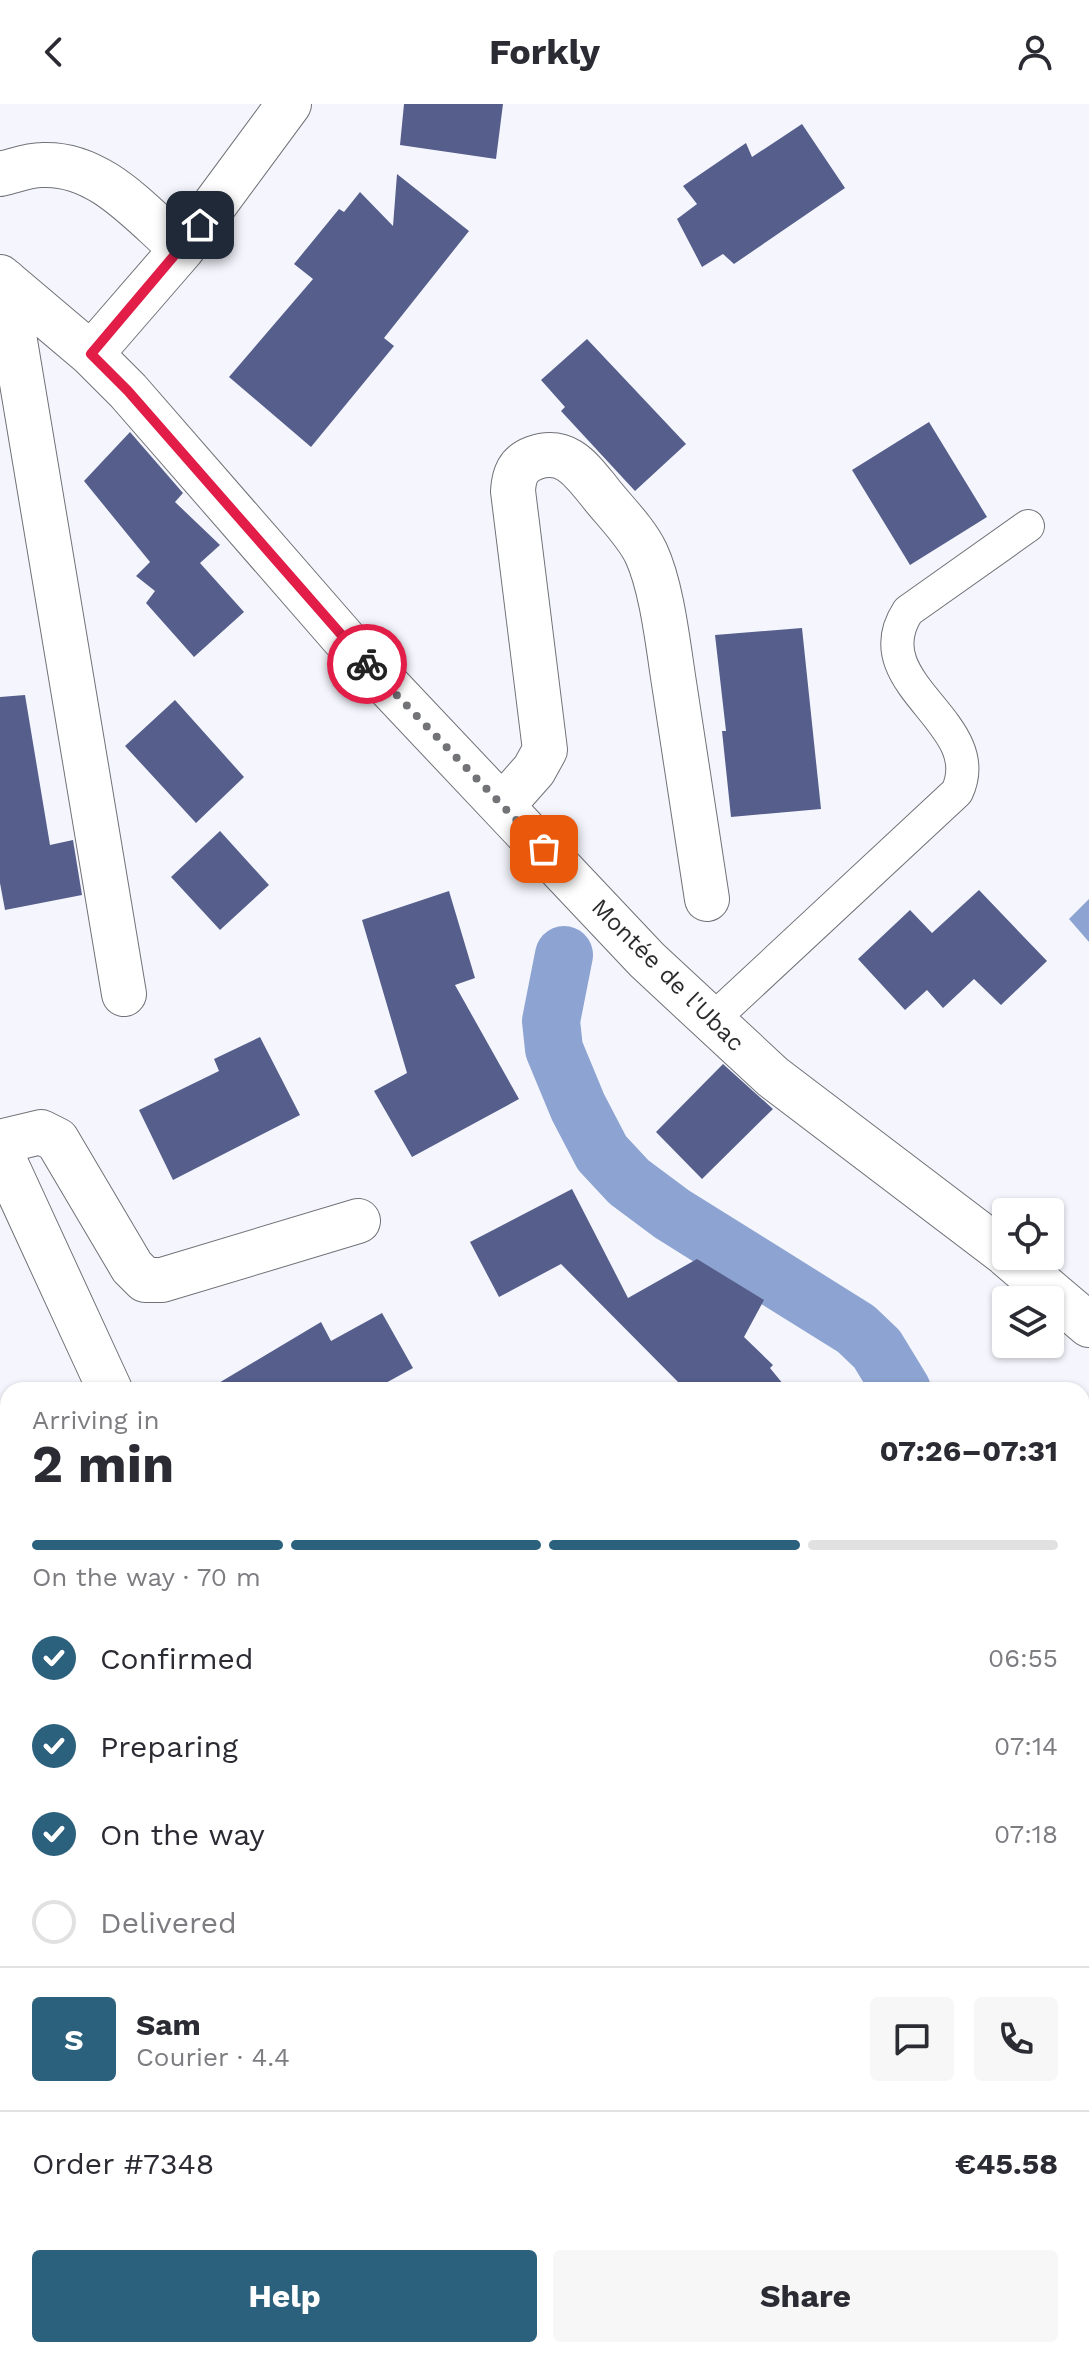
<!DOCTYPE html>
<html lang="en">
<head>
<meta charset="utf-8">
<style>
  body { margin:0; font-family:"Work Sans",sans-serif; background:#f7f7f7; color:#2b2b33; height:100vh; display:flex; flex-direction:column; font-size:30px; white-space:nowrap }
  * { box-sizing:border-box; margin:0 }
  p { font-size:26px; color:#7c7c81 }
  .icon { flex:none; width:44px; height:44px; fill:none; stroke:currentColor; stroke-width:2; stroke-linecap:round; stroke-linejoin:round }
  .map { position:relative; flex:1; overflow:hidden }
  .side { position:absolute; left:0px; top:1278px; width:1090px; height:976px; display:flex; flex-direction:column; background:#fff; border-radius:24px 24px 0 0; box-shadow:0 2px 6px #0004 }
  .side>* { flex:none }
  .controls { position:absolute; left:992px; top:1094px; display:grid; gap:16px }
  .controls a { display:grid; place-items:center; width:72px; height:72px; border-radius:8px; background:#fff; box-shadow:0 2px 6px #0004; font-size:40px }
  .pin { position:absolute; display:grid; place-items:center; width:68px; height:68px; color:#fff; margin:-34px; border-radius:16px; box-shadow:0 4px 12px #0006 }
  .courier { position:absolute; display:grid; place-items:center; width:80px; height:80px; margin:-40px; border:6px solid #e11d48; border-radius:50%; background:#fff; color:#222; box-shadow:0 2px 10px #0007 }
  .head em { font-style:normal; font-weight:700 }
  .head div { display:flex; flex-direction:column-reverse }
  .head { display:flex; align-items:center; justify-content:space-between; height:136px; padding:0 32px }
  h1 { font-size:52px; font-weight:700; line-height:60px }
  .bar { display:grid; grid-template-columns:repeat(4,1fr); gap:12px 8px; align-content:center; height:96px; padding:0 32px }
  .bar i { height:10px; border-radius:6px; background:#e1e1e2 }
  .bar .selected { background:#2c617d }
  .bar p { grid-column:span 4 }
  .line { display:flex; align-items:center; gap:20px; padding:0 32px; border-top:2px solid #e1e1e2 }
  .line div { flex:1 }
  .round { display:grid; place-items:center; flex:none; width:84px; height:84px; border-radius:8px; background:#f7f7f7 }
  ol { padding:0 32px; list-style:none }
  li { display:flex; align-items:center; gap:24px; height:88px }
  li p { margin-inline-start:auto }
  li .icon { padding:8px; border-radius:50%; background:#2c617d; color:#fff; stroke-width:4 }
  li:last-child { color:#7c7c81 }
  li i { width:44px; height:44px; border:4px solid #e1e1e2; border-radius:50% }
  .action { display:flex; gap:16px; margin-top:auto; padding:16px 32px }
  .action a { flex:1; height:92px; border-radius:8px; background:#2c617d; color:#fff; font-size:32px; font-weight:700; line-height:92px; text-align:center }
  .action a+a { background:#f7f7f7; color:#2b2b33 }
  header { display:flex; justify-content:space-between; align-items:center; height:104px; padding:0 32px; background:#fff; font-size:36px; font-weight:700 }
  .map>svg:first-child { display:block }
</style>
</head>
<body>
<header><svg class="icon" aria-label="back" viewBox="0 0 24 24"><path d="M15 5l-7 7 7 7"/></svg>Forkly<svg class="icon" aria-label="person" viewBox="0 0 24 24"><circle cx="12" cy="8" r="4"/><path d="M4 21q1-7 8-7t8 7"/></svg></header>
<div class="map">
<svg width="1089" height="2254" viewBox="0 0 1089 2254">
  <rect width="100%" height="100%" fill="#f5f6fd"/>
  <path fill="#8da4d2" d="M1089 795V838L1069 815Z"/>
  <g fill="none" stroke-linecap="round" stroke-linejoin="round">
    <path stroke="#8da4d2" stroke-width="16" d="M0 1847 8 1844
      M457 2246 460 2254"/>
    <path stroke="#8da4d2" stroke-width="58" d="M564 851 551 917 554 945 578 1003 602 1049 629 1078 672 1110 856 1225 877 1245 902 1286
      M1012 2246 1015 2254"/>
  </g>
  <path fill="#565f8c" d="M404 0H503L496 55 400 41Z
    M802 20 845 84 734 160 723 150 702 163 677 115 697 100 683 82 746 39 752 53Z
    M397 70 469 127 384 234 394 242 311 343 229 273 313 175 294 160 339 105 344 108 360 88 393 122Z
    M587 235 686 340 635 387 561 307 565 303 541 276Z
    M929 318 987 413 910 461 852 366Z
    M130 328 183 389 175 398 220 441 200 459 244 508 194 553 146 499 155 487 136 472 150 458 84 377Z
    M802 524 821 705 731 713 722 627H726L715 531Z
    M25 591 50 741 73 736 82 791 5 806 0 779V593Z
    M175 596 244 673 196 719 125 642Z
    M220 727 269 781 220 826 171 773Z
    M979 786 1047 857 1001 901 974 875 943 904 927 886 905 906 858 855 910 806 932 829Z
    M449 787 475 874 455 881 519 995 412 1053 374 987 407 969 362 816Z
    M260 933 300 1011 173 1076 139 1006 219 967 214 955Z
    M723 960 773 1005 702 1075 656 1028Z
    M572 1085 628 1194 697 1155 764 1196 744 1233 773 1261 770 1264 788 1286H686L561 1160 499 1193 470 1138Z
    M382 1209 413 1264 373 1286H207L321 1218 331 1237Z"/>
  <g fill="none" stroke-linecap="round" stroke-linejoin="round">
    <defs>
      <path id="service" d="M712 916 957 688C990 618 860 580 908 507L1028 422
        M1082 1589 1089 1585
        M648 2254 661 2246"/>
      <path id="minor" d="M0 70C14 67 28 61 42 61 100 58 141 110 182 145
        M0 173 91 250 128 287 345 536 647 856 773 973 1006 1150
        M5 177 124 890
        M91 250 182 145 289 0
        M503 701 534 666 545 646 513 387C514 371 518 360 534 354 565 343 580 364 598 386 613 406 635 426 646 449 662 483 668 541 674 579 685 651 696 723 707 795
        M0 1038 41 1028 57 1036 132 1163 145 1176H162L358 1117
        M1008 1152 1089 1221"/>
      <path id="tertiary" d="M0 1047 110 1286
        M504 2246 507 2254"/>
    </defs>
    <use href="#service" stroke="#707277" stroke-width="34"/>
    <use href="#minor" stroke="#707277" stroke-width="46"/>
    <use href="#tertiary" stroke="#707277" stroke-width="46"/>
    <use href="#service" stroke="#fff" stroke-width="32"/>
    <use href="#minor" stroke="#fff" stroke-width="44"/>
    <use href="#tertiary" stroke="#fff" stroke-width="44"/>
  </g>
  <g fill="none" stroke-linecap="round" stroke-linejoin="round">
    <path stroke="#727377" stroke-width="8" stroke-dasharray="0 14.4" d="M367 560 544 745"/>
    <path stroke="#e11d48" stroke-width="10" d="M200 121 91 250 128 287 367 560"/>
  </g>
  <g text-anchor="middle" dominant-baseline="central" stroke-width="8" stroke-linejoin="round" paint-order="stroke">
    <g font-size="24" fill="#2c2c2f" stroke="#fff">
      <text transform="translate(668 871) rotate(45)">Montée de l'Ubac</text>
    </g>
  </g>
</svg>
<div class="controls">
<a><svg class="icon" aria-label="locate" viewBox="0 0 24 24"><circle cx="12" cy="12" r="6"/><path d="M12 2v4M12 18v4M2 12h4M18 12h4"/></svg></a>
<a><svg class="icon" aria-label="layers" viewBox="0 0 24 24"><path d="M12 4l9 5-9 5-9-5zM3 14l9 5 9-5"/></svg></a>
</div>
<div class="pin" style="left:544px;top:745px;background:#ea580c"><svg class="icon" aria-label="bag" viewBox="0 0 24 24"><path d="M5 8h14l-1 12H6zM9 8a3 3 0 0 1 6 0"/></svg></div>
<div class="pin" style="left:200px;top:121px;background:#1f2937"><svg class="icon" aria-label="home" viewBox="0 0 24 24"><path d="M3 11l9-7 9 7M6 9v11h12V9"/></svg></div>
<div class="courier" style="left:367px;top:560px"><svg class="icon" aria-label="bike" viewBox="0 0 24 24"><circle cx="6" cy="16" r="4"/><circle cx="18" cy="16" r="4"/><path d="M6 16l4-8h5l3 8M10 8l3 8H6M13 5h3"/></svg></div>
<section class="side">
<div class="head"><div><h1>2 min</h1><p>Arriving in</p></div><em>07:26–07:31</em></div>
<div class="bar"><i class="selected"></i><i class="selected"></i><i class="selected"></i><i></i><p>On the way · 70 m</p></div>
<ol>
<li><svg class="icon" aria-label="check" viewBox="0 0 24 24"><path d="M5 12l5 5 9-10"/></svg>Confirmed<p>06:55</p></li>
<li><svg class="icon" aria-label="check" viewBox="0 0 24 24"><path d="M5 12l5 5 9-10"/></svg>Preparing<p>07:14</p></li>
<li><svg class="icon" aria-label="check" viewBox="0 0 24 24"><path d="M5 12l5 5 9-10"/></svg>On the way<p>07:18</p></li>
<li><i></i>Delivered</li>
</ol>
<div class="line" style="height:144px"><b class="round" style="background:#2c617d;color:#fff">S</b><div><b>Sam</b><p>Courier · 4.4</p></div><a class="round"><svg class="icon" aria-label="chat" viewBox="0 0 24 24"><path d="M4 5h16v11H9l-5 4z"/></svg></a><a class="round"><svg class="icon" aria-label="phone" viewBox="0 0 24 24"><path d="M5 4h4l2 5-3 2q2 4 5 5l2-3 5 2v4C11 20 4 13 5 4z"/></svg></a></div>
<div class="line" style="height:104px"><div>Order #7348</div><b>€45.58</b></div>
<div class="action"><a>Help</a><a>Share</a></div>
</section>
</div>
</body>
</html>
